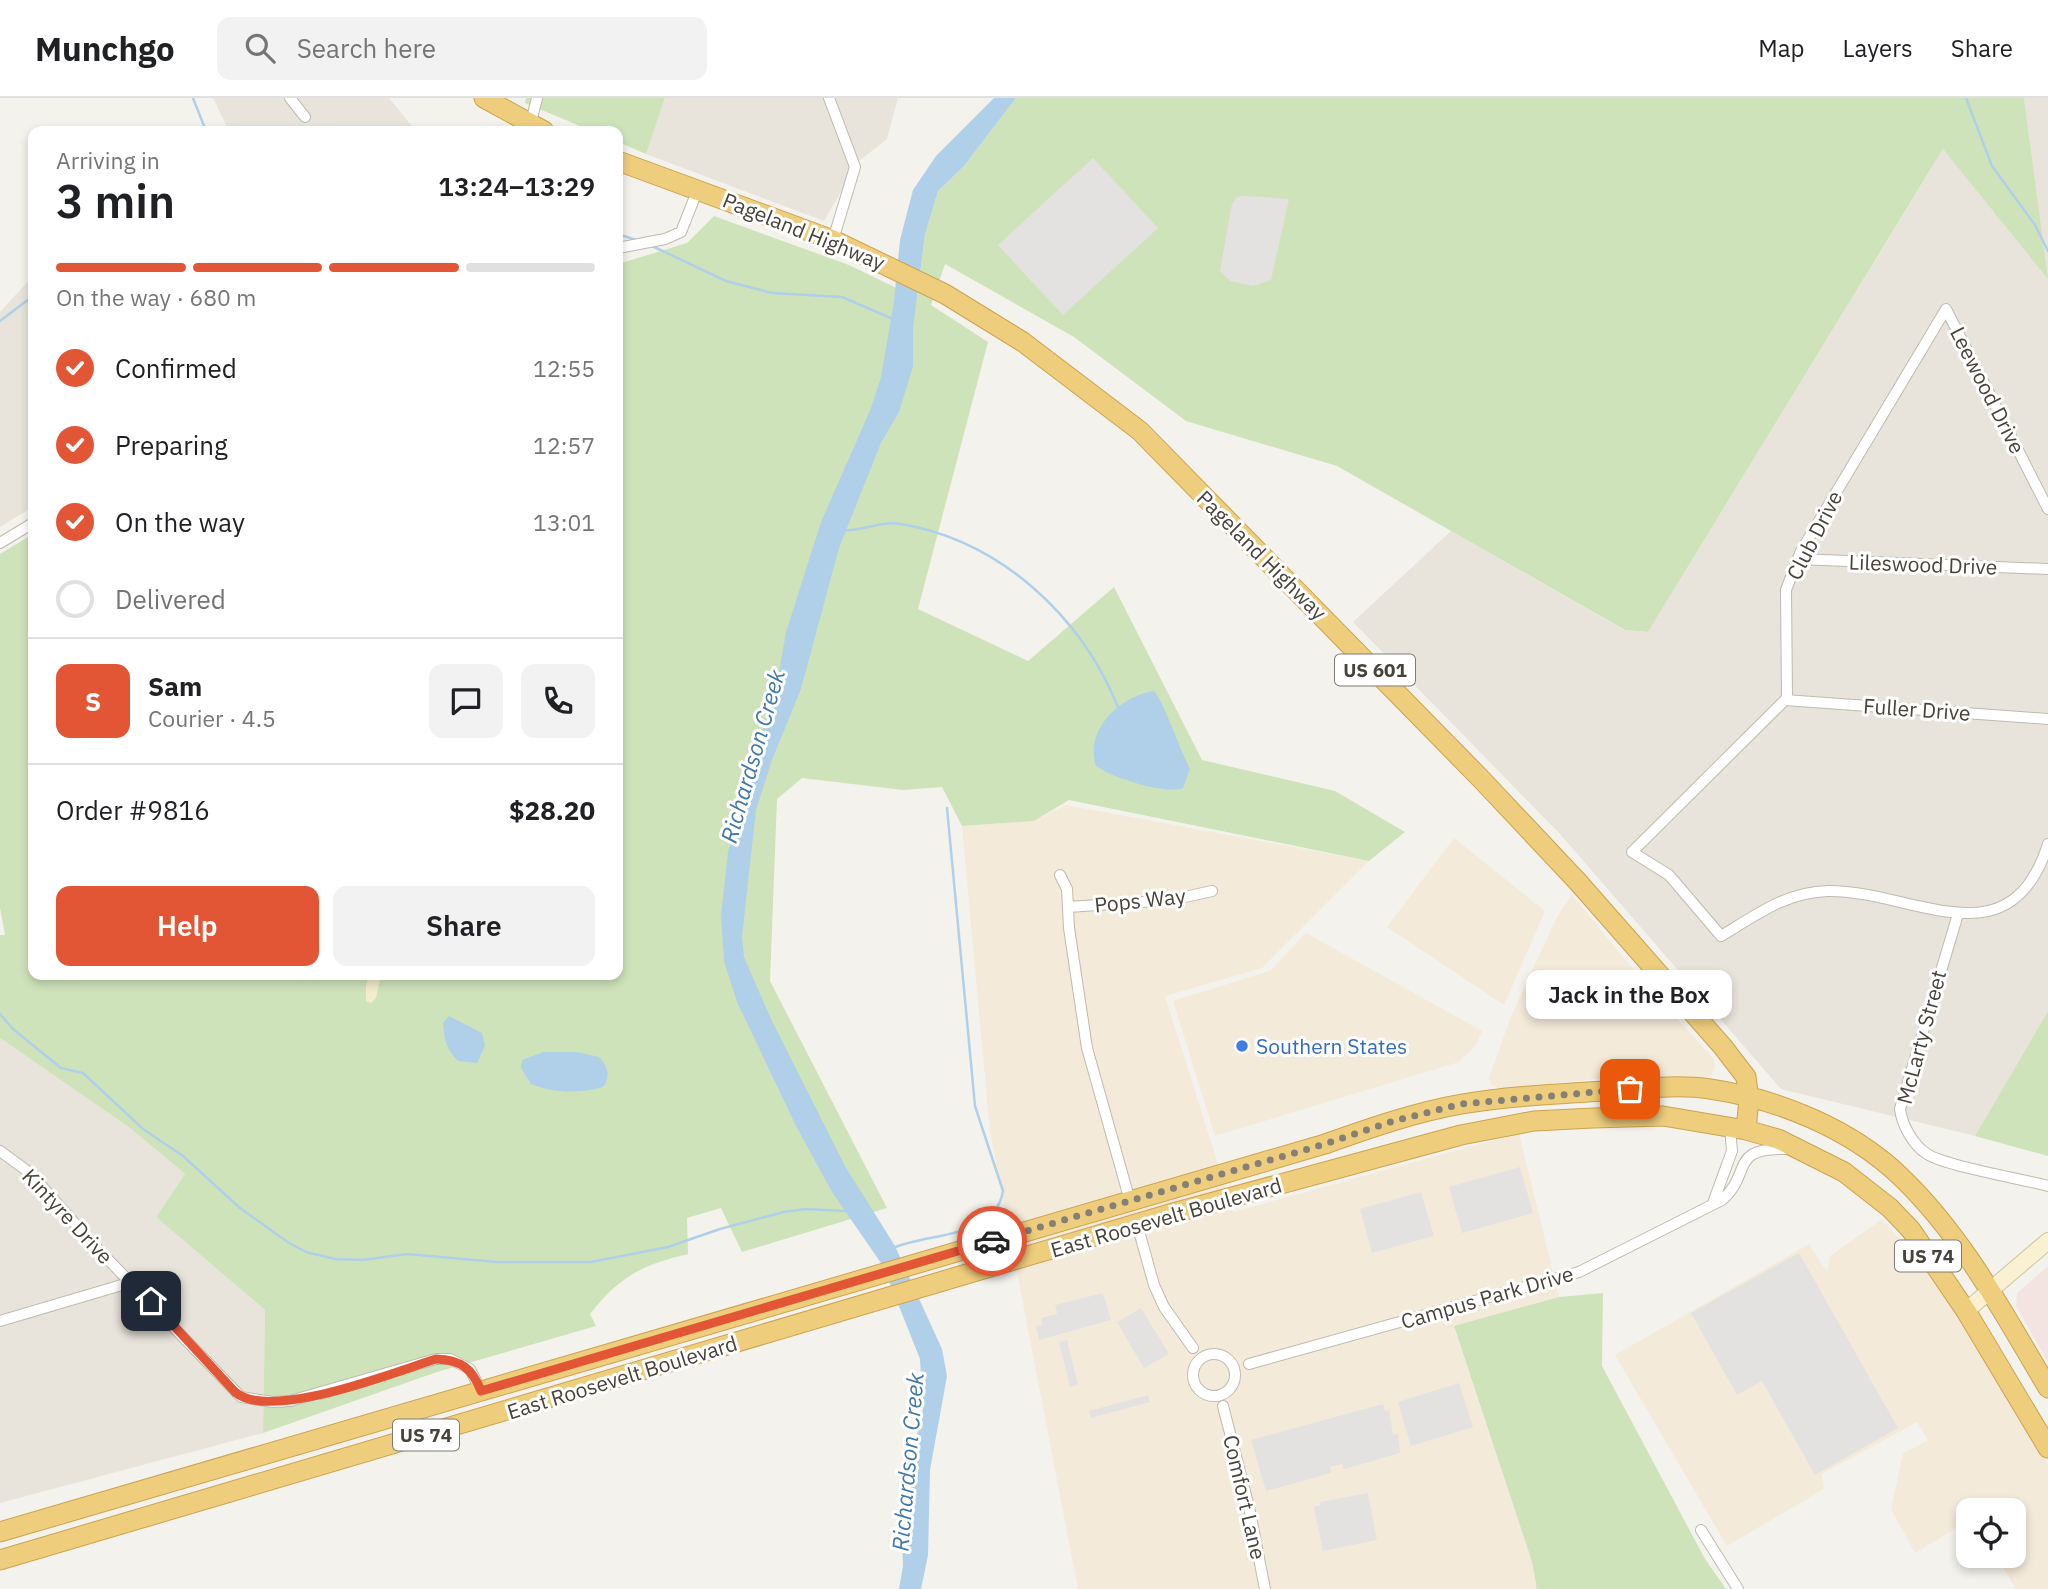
<!DOCTYPE html>
<html lang="en">
<head>
<meta charset="utf-8">
<style>
  body { margin:0; font-family:"IBM Plex Sans",sans-serif; background:#f2f2f2; color:#202124; height:100vh; display:flex; flex-direction:column; font-size:26px; white-space:nowrap }
  * { box-sizing:border-box; margin:0 }
  p { font-size:23px; color:#757577 }
  .icon { flex:none; width:38px; height:38px; fill:none; stroke:currentColor; stroke-width:2; stroke-linecap:round; stroke-linejoin:round }
  .map { position:relative; flex:1; overflow:hidden }
  .panel { position:absolute; left:28px; top:28px; width:595px; height:854px; display:flex; flex-direction:column; background:#fff; border-radius:14px; box-shadow:0 4px 10px #0003 }
  .panel>* { flex:none }
  .controls { position:absolute; left:1956px; top:1400px; display:grid; gap:14px }
  .controls a { display:grid; place-items:center; width:70px; height:70px; border-radius:14px; background:#fff; box-shadow:0 4px 10px #0003; font-size:35px }
  .pin { position:absolute; display:grid; place-items:center; width:60px; height:60px; color:#fff; margin:-30px; border-radius:14px; box-shadow:0 4px 10px #0006 }
  .courier { position:absolute; display:grid; place-items:center; width:70px; height:70px; margin:-35px; border:5px solid #e25636; border-radius:50%; background:#fff; color:#222; box-shadow:0 2px 9px #0007 }
  .bubble { position:absolute; height:49px; border-radius:14px; background:#fff; box-shadow:0 4px 10px #0003; font-size:23px; font-weight:600; line-height:49px; text-align:center }
  .headline em { font-style:normal; font-weight:600 }
  .headline div { display:flex; flex-direction:column-reverse }
  .headline { display:flex; align-items:center; justify-content:space-between; height:119px; padding:0 28px }
  h1 { font-size:46px; font-weight:600; line-height:52px }
  .bar { display:grid; grid-template-columns:repeat(4,1fr); gap:10px 7px; align-content:center; height:84px; padding:0 28px }
  .bar i { height:9px; border-radius:5px; background:#e0e0e0 }
  .bar .current { background:#e25636 }
  .bar p { grid-column:span 4 }
  .line { display:flex; align-items:center; gap:18px; padding:0 28px; border-top:2px solid #e0e0e0 }
  .line div { flex:1 }
  .round { display:grid; place-items:center; flex:none; width:74px; height:74px; border-radius:14px; background:#f2f2f2 }
  ol { padding:0 28px; list-style:none }
  li { display:flex; align-items:center; gap:21px; height:77px }
  li p { margin-inline-start:auto }
  li .icon { padding:7px; border-radius:50%; background:#e25636; color:#fff; stroke-width:4 }
  li:last-child { color:#757577 }
  li i { width:38px; height:38px; border:4px solid #e0e0e0; border-radius:50% }
  .button { display:flex; gap:14px; margin-top:auto; padding:14px 28px }
  .button a { flex:1; height:80px; border-radius:14px; background:#e25636; color:#fff; font-size:28px; font-weight:600; line-height:80px; text-align:center }
  .button a+a { background:#f2f2f2; color:#202124 }
  header { display:flex; align-items:center; gap:42px; box-sizing:border-box; height:98px; padding:0 35px; background:#fff; border-bottom:2px solid #e0e0e0 }
  header strong { font-size:33px }
  nav { display:flex; gap:38px; margin-inline-start:auto; font-size:24px }
  .search { width:490px; height:63px; background:#f2f2f2; display:flex; align-items:center; gap:18px; box-sizing:border-box; padding:0 24px; border-radius:14px; color:#757577; font-size:26px }
  .map>svg:first-child { display:block }
</style>
</head>
<body>
<header>
<strong>Munchgo</strong>
<div class="search"><svg class="icon" aria-label="search" viewBox="0 0 24 24"><circle cx="10" cy="10" r="6"/><path d="M15 15l6 6"/></svg>Search here</div>
<nav><a>Map</a><a>Layers</a><a>Share</a></nav>
</header>
<div class="map">
<svg width="2048" height="1491" viewBox="0 0 2048 1491">
  <rect width="100%" height="100%" fill="#f4f2ec"/>
  <path fill="#e8e4db" d="M213 0H389L416 33H229Z
    M665 0H898L887 41 859 63 824 123 646 56Z
    M2024 0H2048V913L1975 1038 1781 991 1560 736 1353 524 1451 433 1624 532 1648 534 1944 50 2047 179Z
    M33 178V409L0 429V214Z
    M0 940 130 1030 185 1076 156 1119 265 1212 263 1335 0 1405Z"/>
  <path fill="#f3eada" d="M1066 707 1369 763 1262 870 1165 898 1233 1114 1519 1035 1559 1199 1454 1229 1532 1464 1537 1491H1078L990 1034 962 728 1034 723Z
    M1454 740 1545 813 1504 907 1387 829Z
    M1572 797 1647 888 1713 960 1715 968 1711 978 1698 981H1594L1502 992 1491 986 1489 980 1511 918 1557 819Z
    M1306 835 1482 933 1475 948 1459 964 1215 1038 1173 903 1270 873Z
    M1882 1121 1922 1166 1944 1197 2048 1366V1491H2016L1996 1458H2014V1412H1969V1422L1915 1455 1891 1411 1903 1356 1928 1342 1917 1324 1822 1376 1824 1391 1727 1448 1615 1257 1809 1146 1827 1174 1830 1158Z"/>
  <path fill="#f3e4e1" d="M2048 1168V1264L2016 1208 2017 1195Z"/>
  <path fill="#cfe3ba" d="M526 0H665L646 56 618 44V33H592L525 5Z
    M1016 0H2024L2048 181 1943 51 1648 534 1625 532 1337 368 1186 323 1074 239 945 166 931 207 988 244 918 511 1028 563 1114 489 1202 662 1335 693 1405 734 1369 763 1069 702 1034 723 962 728 942 689 903 692 802 680 777 701 770 883 887 1110 742 1154 721 1110 687 1120 688 1156C642 1167 620 1178 590 1216L596 1228 437 1274 263 1335 265 1212 156 1119 185 1076 130 1030 0 940V837H5L0 810V456L33 436V877H618V166L687 145 714 118 849 167 917 200 925 137 938 93 964 68Z
    M2048 913V1058L1975 1038Z
    M1603 1195 1602 1268 1705 1461 1726 1491H1537L1532 1464 1454 1228 1559 1199Z"/>
  <path fill="#f3edcd" d="M369 877H381L376 900 371 905 366 903V887Z"/>
  <path fill="#e4e2e0" d="M1093 60 1158 130 1063 217 998 147Z
    M1244 98 1289 101 1271 182 1253 188 1230 183 1220 173 1232 106 1237 99Z
    M1520 1069 1533 1115 1462 1135 1449 1089Z
    M1421 1094 1434 1138 1372 1155 1360 1111Z
    M1799 1155 1898 1330 1815 1377 1762 1283 1737 1297 1691 1215Z
    M1103 1195 1111 1222 1039 1242 1036 1228 1042 1227 1041 1220 1057 1216 1055 1207Z
    M1141 1210 1169 1256 1144 1270 1117 1224Z
    M1067 1242 1078 1287 1070 1289 1059 1244Z
    M1459 1285 1473 1329 1411 1348 1398 1304Z
    M1148 1297 1150 1304 1091 1320 1089 1313Z
    M1383 1306 1385 1313 1389 1312 1393 1337 1398 1336 1400 1355 1344 1371 1342 1366 1330 1369 1331 1375 1266 1393 1251 1342Z
    M1368 1395 1377 1442 1323 1453 1314 1409 1321 1407 1320 1404Z"/>
  <path fill="#b0d0e9" d="M994 0H1016L964 68 938 93 925 137 913 230V269L899 314 881 345 839 450 801 591 772 662 756 712 742 839 744 859 771 921 845 1068 895 1148 942 1251 947 1278 930 1372 928 1457 921 1491H899L903 1468 901 1406 923 1311 920 1261 883 1168 832 1094 796 1028 737 904 724 863 721 818 728 754 779 574 786 534 821 424 871 310 881 279 894 203 900 142 913 92 936 58Z
    M1154 593C1162 600 1182 656 1190 671L1183 690C1165 697 1113 680 1096 668 1084 632 1120 598 1154 593Z
    M449 918 482 935 485 948 477 965 458 963C446 951 444 941 443 925Z
    M543 954H577L599 959C608 968 611 979 603 989 579 996 553 995 531 986L521 970 522 962Z"/>
  <g fill="none" stroke-linecap="round" stroke-linejoin="round">
    <path stroke="#b0d0e9" stroke-width="2.5" d="M193 0 206 33
      M1966 0 1992 68 2035 127 2048 153
      M618 136 636 142
      M652 148 726 183 772 195 842 199 893 221
      M0 223 33 198
      M843 432C862 434 881 422 901 426 1001 443 1081 518 1118 609
      M0 916 13 931 61 970 83 975 143 1031 183 1058 240 1110 289 1145 306 1154 335 1161 363 1162 407 1156 497 1164H591L668 1149 720 1131 784 1114 805 1111 846 1113
      M893 1150C929 1134 995 1142 1003 1093L975 1008 947 710"/>
    <defs>
      <path id="street" d="M290 0 305 19
        M829 0 855 69 833 142
        M530 28 537 0
        M618 150 665 141 681 134 698 91
        M2048 411 1946 211 1801 453 1786 492 1787 600 1632 754 1669 777 1721 838C1756 817 1786 794 1828 793 1912 792 2010 867 2048 746
        M0 445 33 425
        M1798 461 2048 471
        M1785 602 2048 621
        M1060 777 1067 791 1069 830 1087 950 1130 1103
        M1068 809 1171 802 1212 793
        M1958 816 1900 1011C1902 1027 1913 1047 1927 1056 1946 1068 2022 1081 2048 1088
        M0 1053 30 1075 94 1147 241 1299 273 1304 290 1303 436 1261H450L470 1271 481 1293
        M1713 1105 1732 1053 1730 1029
        M1137 1126 1154 1187 1164 1209 1193 1250
        M0 1223 132 1184
        M1193 1277a21 21 0 1 1 42 0a21 21 0 1 1-42 0Z
        M1249 1266 1579 1174 1722 1102C1753 1075 1728 1049 1788 1051
        M1223 1308 1249 1409 1265 1491
        M1701 1432 1738 1491"/>
      <path id="secondary" d="M1966 1213 2048 1143"/>
      <path id="highway" d="M484 0 544 33
        M618 63 833 142 945 196 1023 244 1140 333 1482 682 1578 784 1723 949 1746 979 1749 1001 1746 1032
        M0 1434 1325 1046C1370 1030 1416 1014 1462 1006 1509 998 1557 996 1605 993 1639 991 1677 986 1710 991 1778 1001 1851 1031 1900 1078 1963 1138 2004 1216 2048 1290
        M0 1462 1166 1117 1461 1037 1534 1023 1593 1020 1663 1018 1746 1032 1778 1041 1844 1074 1890 1110 1911 1132 1966 1213 2048 1350"/>
    </defs>
    <use href="#street" stroke="#bfbaaf" stroke-width="12"/>
    <use href="#secondary" stroke="#cec5a1" stroke-width="18"/>
    <use href="#highway" stroke="#cda34e" stroke-width="21"/>
    <use href="#street" stroke="#fff" stroke-width="10"/>
    <use href="#secondary" stroke="#f9f1d1" stroke-width="16"/>
    <use href="#highway" stroke="#eecd7d" stroke-width="19"/>
  </g>
  <g fill="none" stroke-linecap="round" stroke-linejoin="round">
    <path stroke="#848078" stroke-width="7" stroke-dasharray="0 12.6" d="M992 1143 1325 1046 1390 1024 1461 1006 1630 991"/>
    <path stroke="#e25636" stroke-width="9" d="M151 1203 235 1294C270 1324 394 1274 436 1261 461 1262 472 1270 481 1293L992 1143"/>
  </g>
  <circle fill="#3f7fe0" stroke="#fff" stroke-width="2.5" cx="1242" cy="948" r="7"/>
  <g text-anchor="middle" dominant-baseline="central" stroke-width="6" stroke-linejoin="round" paint-order="stroke">
    <g fill="#fff" stroke="#7f7b75" stroke-width="2">
      <rect x="1335" y="556.5" width="80" height="31" rx="5"/>
      <rect x="1895" y="1142.5" width="66" height="31" rx="5"/>
      <rect x="393" y="1321.5" width="66" height="31" rx="5"/>
    </g>
    <g font-size="19" font-weight="bold" fill="#48433a">
      <text x="1375" y="572">US 601</text>
      <text x="1928" y="1158">US 74</text>
      <text x="426" y="1337">US 74</text>
    </g>
    <g font-size="21" fill="#48433a" stroke="#fff">
      <text transform="translate(804 133) rotate(22)">Pageland Highway</text>
      <text transform="translate(1988 292) rotate(63)">Leewood Drive</text>
      <text transform="translate(1814 437) rotate(-63)">Club Drive</text>
      <text transform="translate(1262 457) rotate(45)">Pageland Highway</text>
      <text transform="translate(1923 466) rotate(2)">Lileswood Drive</text>
      <text transform="translate(1917 611) rotate(4)">Fuller Drive</text>
      <text transform="translate(1140 802) rotate(-6)">Pops Way</text>
      <text transform="translate(1921 939) rotate(-75)">McLarty Street</text>
      <text transform="translate(68 1118) rotate(47)">Kintyre Drive</text>
      <text transform="translate(1166 1119) rotate(-16)">East Roosevelt Boulevard</text>
      <text transform="translate(1487 1199) rotate(-16)">Campus Park Drive</text>
      <text transform="translate(622 1279) rotate(-17)">East Roosevelt Boulevard</text>
      <text transform="translate(1245 1399) rotate(77)">Comfort Lane</text>
    </g>
    <g font-size="21" fill="#366cbe" stroke="#fff" text-anchor="start">
      <text x="1256" y="948">Southern States</text>
    </g>
    <g font-size="23" font-style="italic" fill="#3f78a9" stroke="#fff">
      <text transform="translate(752 658) rotate(-74)">Richardson Creek</text>
      <text transform="translate(907 1364) rotate(-85)">Richardson Creek</text>
    </g>
  </g>
</svg>
<div class="controls">
<a><svg class="icon" aria-label="locate" viewBox="0 0 24 24"><circle cx="12" cy="12" r="6"/><path d="M12 2v4M12 18v4M2 12h4M18 12h4"/></svg></a>
</div>
<div class="pin" style="left:1630px;top:991px;background:#ea580c"><svg class="icon" aria-label="bag" viewBox="0 0 24 24"><path d="M5 8h14l-1 12H6zM9 8a3 3 0 0 1 6 0"/></svg></div>
<div class="pin" style="left:151px;top:1203px;background:#1f2937"><svg class="icon" aria-label="home" viewBox="0 0 24 24"><path d="M3 11l9-7 9 7M6 9v11h12V9"/></svg></div>
<div class="courier" style="left:992px;top:1143px"><svg class="icon" aria-label="car" viewBox="0 0 24 24"><path d="M5 17H2v-5l4-1 3-4h7l3 4 3 1v5h-3M9 17h6M6 11h13"/><circle cx="7" cy="17" r="2"/><circle cx="17" cy="17" r="2"/></svg></div>
<div class="bubble" style="left:1526px;top:872px;width:206px">Jack in the Box</div>
<section class="panel">
<div class="headline"><div><h1>3 min</h1><p>Arriving in</p></div><em>13:24–13:29</em></div>
<div class="bar"><i class="current"></i><i class="current"></i><i class="current"></i><i></i><p>On the way · 680 m</p></div>
<ol>
<li><svg class="icon" aria-label="check" viewBox="0 0 24 24"><path d="M5 12l5 5 9-10"/></svg>Confirmed<p>12:55</p></li>
<li><svg class="icon" aria-label="check" viewBox="0 0 24 24"><path d="M5 12l5 5 9-10"/></svg>Preparing<p>12:57</p></li>
<li><svg class="icon" aria-label="check" viewBox="0 0 24 24"><path d="M5 12l5 5 9-10"/></svg>On the way<p>13:01</p></li>
<li><i></i>Delivered</li>
</ol>
<div class="line" style="height:126px"><b class="round" style="background:#e25636;color:#fff">S</b><div><b>Sam</b><p>Courier · 4.5</p></div><a class="round"><svg class="icon" aria-label="chat" viewBox="0 0 24 24"><path d="M4 5h16v11H9l-5 4z"/></svg></a><a class="round"><svg class="icon" aria-label="phone" viewBox="0 0 24 24"><path d="M5 4h4l2 5-3 2q2 4 5 5l2-3 5 2v4C11 20 4 13 5 4z"/></svg></a></div>
<div class="line" style="height:91px"><div>Order #9816</div><b>$28.20</b></div>
<div class="button"><a>Help</a><a>Share</a></div>
</section>
</div>
</body>
</html>
